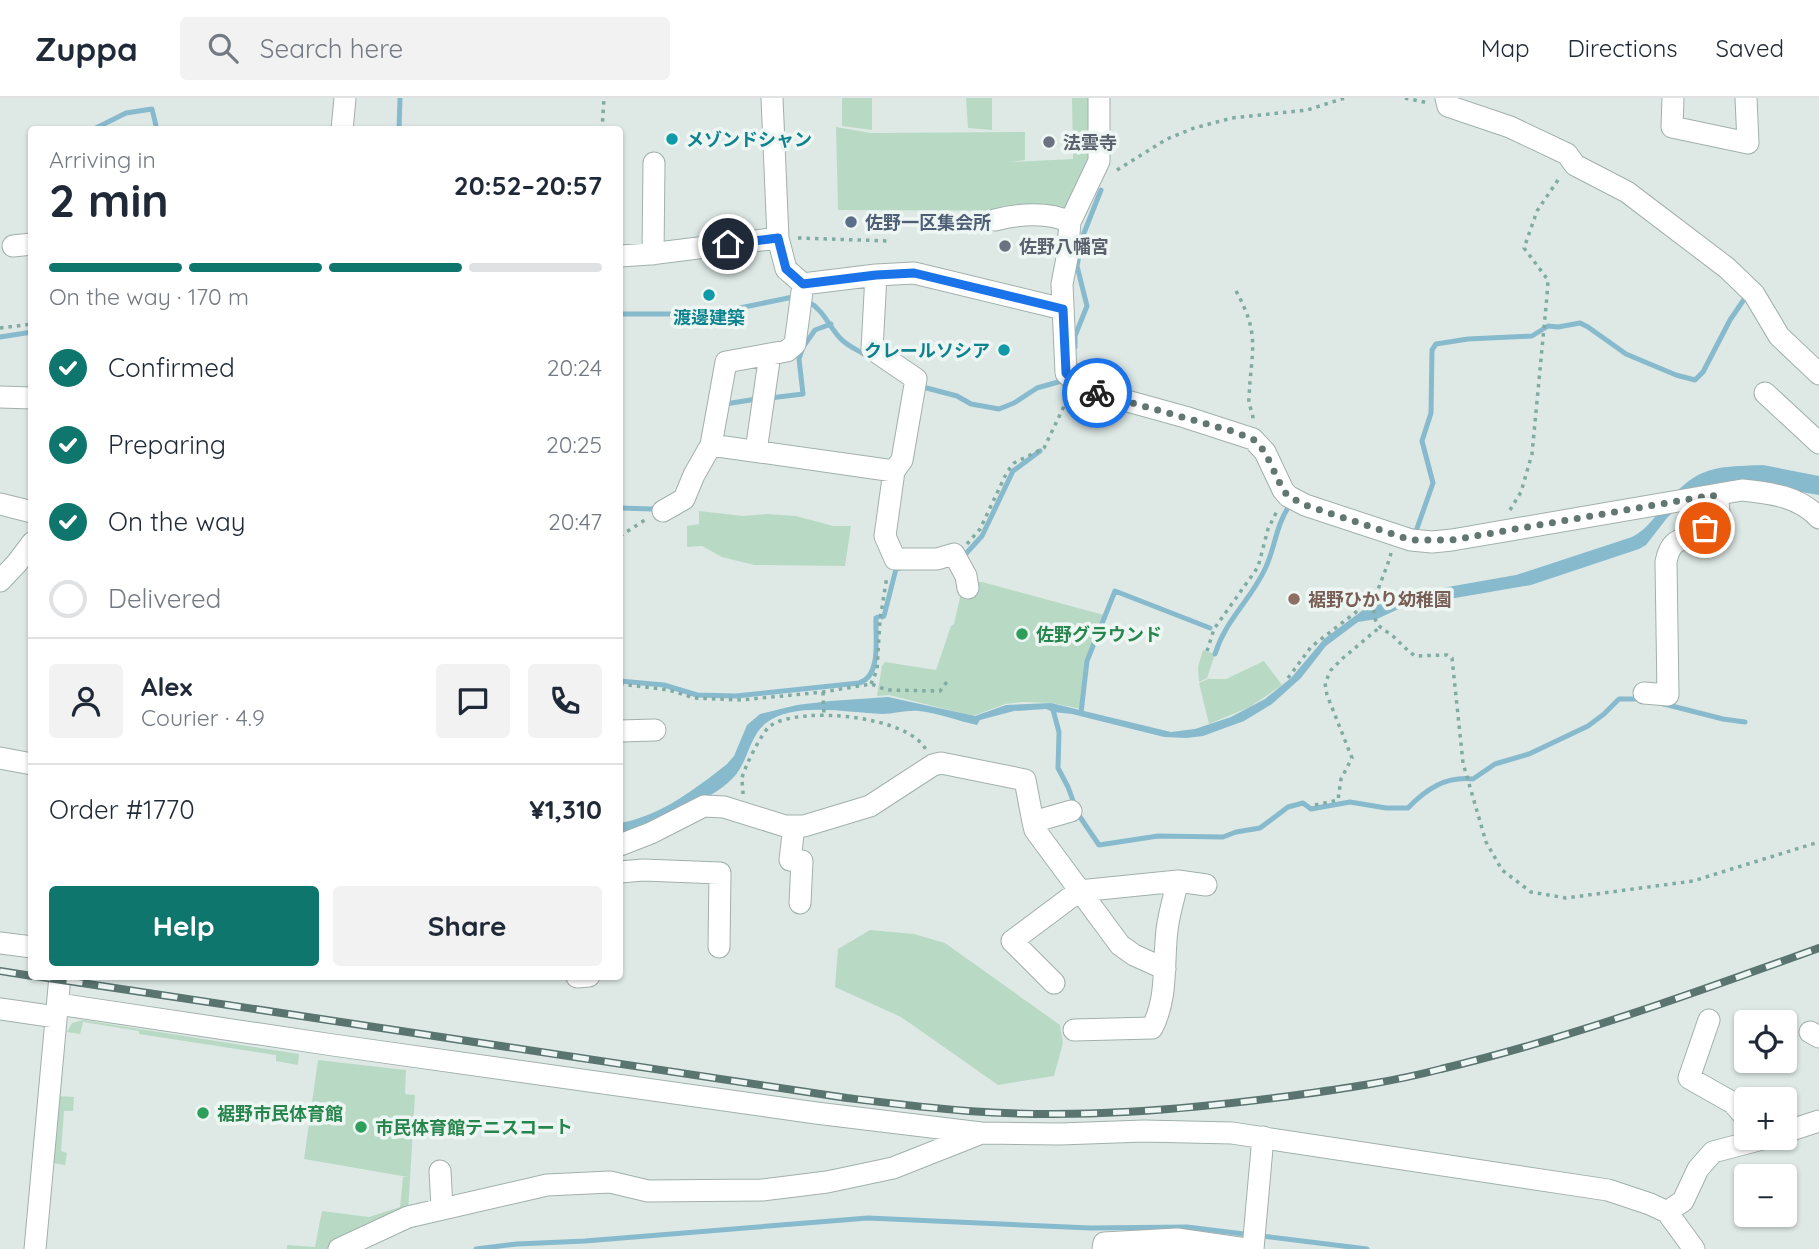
<!DOCTYPE html>
<html lang="en">
<head>
<meta charset="utf-8">
<style>
  body { margin:0; font-family:Quicksand,"Noto Sans JP",sans-serif; background:#f2f2f3; color:#1f2937; height:100vh; display:flex; flex-direction:column; font-size:26px; white-space:nowrap }
  * { box-sizing:border-box; margin:0 }
  p { font-size:23px; color:#747a83 }
  .icon { flex:none; width:38px; height:38px; fill:none; stroke:currentColor; stroke-width:2; stroke-linecap:round; stroke-linejoin:round }
  .map { position:relative; flex:1; overflow:hidden }
  .side { position:absolute; left:28px; top:28px; width:595px; height:854px; display:flex; flex-direction:column; background:#fff; border-radius:7px; box-shadow:0 2px 5px #0004 }
  .side>* { flex:none }
  .controls { position:absolute; left:1734px; top:912px; display:grid; gap:14px }
  .controls a { display:grid; place-items:center; width:63px; height:63px; border-radius:7px; background:#fff; box-shadow:0 2px 5px #0004; font-size:35px }
  .pin { position:absolute; display:grid; place-items:center; width:60px; height:60px; color:#fff; margin:-30px; border:4px solid #fff; border-radius:50%; box-shadow:0 2px 7px #0007 }
  .courier { position:absolute; display:grid; place-items:center; width:70px; height:70px; margin:-35px; border:5px solid #1a73e8; border-radius:50%; background:#fff; color:#222; box-shadow:0 2px 9px #0007 }
  .summary em { font-style:normal; font-weight:700 }
  .summary div { display:flex; flex-direction:column-reverse }
  .summary { display:flex; align-items:center; justify-content:space-between; height:119px; padding:0 21px }
  h1 { font-size:46px; font-weight:700; line-height:52px }
  .bar { display:grid; grid-template-columns:repeat(4,1fr); gap:10px 7px; align-content:center; height:84px; padding:0 21px }
  .bar i { height:9px; border-radius:5px; background:#e0e1e3 }
  .bar .active { background:#0f766e }
  .bar p { grid-column:span 4 }
  .line { display:flex; align-items:center; gap:18px; padding:0 21px; border-top:2px solid #e0e1e3 }
  .line div { flex:1 }
  .round { display:grid; place-items:center; flex:none; width:74px; height:74px; border-radius:7px; background:#f2f2f3 }
  ol { padding:0 21px; list-style:none }
  li { display:flex; align-items:center; gap:21px; height:77px }
  li p { margin-inline-start:auto }
  li .icon { padding:7px; border-radius:50%; background:#0f766e; color:#fff; stroke-width:4 }
  li:last-child { color:#747a83 }
  li i { width:38px; height:38px; border:4px solid #e0e1e3; border-radius:50% }
  .cta { display:flex; gap:14px; margin-top:auto; padding:14px 21px }
  .cta a { flex:1; height:80px; border-radius:7px; background:#0f766e; color:#fff; font-size:28px; font-weight:700; line-height:80px; text-align:center }
  .cta a+a { background:#f2f2f3; color:#1f2937 }
  header { display:flex; align-items:center; gap:42px; box-sizing:border-box; height:98px; padding:0 35px; background:#fff; border-bottom:2px solid #e0e1e3 }
  header strong { font-size:33px }
  nav { display:flex; gap:38px; margin-inline-start:auto; font-size:24px }
  .search { width:490px; height:63px; background:#f2f2f3; display:flex; align-items:center; gap:18px; box-sizing:border-box; padding:0 24px; border-radius:7px; color:#747a83; font-size:26px }
  .map>svg:first-child { display:block }
</style>
</head>
<body>
<header>
<strong>Zuppa</strong>
<div class="search"><svg class="icon" aria-label="search" viewBox="0 0 24 24"><circle cx="10" cy="10" r="6"/><path d="M15 15l6 6"/></svg>Search here</div>
<nav><a>Map</a><a>Directions</a><a>Saved</a></nav>
</header>
<div class="map">
<svg width="1819" height="1151" viewBox="0 0 1819 1151">
  <rect width="100%" height="100%" fill="#dee9e6"/>
  <path fill="#b8dac5" d="M842 0H872V32L842 28Z
    M966 0H992V32L968 30Z
    M1072 0H1094L1093 56 1067 113 838 112 836 29 871 35 1025 34V62L1010 64 1073 61Z
    M699 413 743 418 767 416 796 418 833 428H851L845 468 754 467 722 459 702 448 687 449V428L699 426Z
    M972 484H982L1104 517 1086 561 1081 611 1052 605 1023 604 1005 606 973 618 889 597 877 598 882 568 885 564 936 572 951 528 954 526 962 491Z
    M1203 552 1215 556 1207 580 1199 584 1198 569Z
    M1264 563 1282 587 1250 609 1209 626 1199 585 1208 581H1226Z
    M870 832 914 836 945 845 1060 927 1063 945 1054 978 998 987 901 919 835 889 838 851Z
    M83 922 299 956 298 967 276 963V957L139 936V933L83 924 80 936 67 934 72 925Z
    M318 962 406 972 405 996 415 997 408 1115 334 1151H287V1147L315 1149 322 1113 369 1119 400 1109 403 1079H408L304 1061Z
    M57 998 74 999 73 1013H64L61 1053 67 1055 65 1067 53 1065Z"/>
  <path fill="#88bacd" d="M1763 367 1819 378V397L1789 392 1691 397 1667 420 1646 447 1639 451 1531 487 1403 509 1377 521 1358 524 1326 548 1301 580 1272 606 1244 623 1203 638 1187 640 1164 639 1072 616 1053 614 1046 611 1014 613 980 622 977 627C958 623 938 615 919 613 906 612 894 616 882 616 848 615 795 603 766 625 749 638 748 665 733 680 710 704 651 726 620 741V725C661 718 695 691 727 666L734 658 747 627 760 616 797 607 830 603 888 599 975 618 1006 607 1051 605 1171 634 1195 631 1231 619 1265 601 1291 580 1324 541 1371 506 1391 499 1516 477 1632 439C1646 432 1653 421 1663 409 1697 368 1712 369 1763 367Z"/>
  <g fill="none" stroke-linecap="round" stroke-linejoin="round">
    <path stroke="#88bacd" stroke-width="5" d="M92 32 126 15 152 11 157 32
      M399 32 400 0
      M807 203C824 212 828 227 840 240 848 249 859 252 868 259
      M620 216H710L793 199 798 200
      M0 239 32 234
      M1075 249V238L1087 208 1077 168 1082 140 1101 92
      M919 288 957 298 971 306 999 311 1014 305 1037 290 1065 282
      M770 300 803 296 799 261 803 249 815 232 831 226
      M725 306 757 301
      M620 410 652 411 658 408
      M1413 435 1415 436 1433 385 1422 343 1431 315 1432 252 1436 246 1468 241 1532 238 1548 228 1558 229 1580 225 1588 229 1626 256 1676 277 1695 282 1703 274 1730 222 1747 197
      M961 461 982 438 1013 373 1040 353
      M882 519 884 518 896 471 900 470
      M1215 556C1226 521 1250 503 1265 471 1276 448 1275 428 1291 405
      M620 583 664 587 697 597 736 598 859 585C882 578 875 539 876 520L878 519
      M1660 605 1723 621 1745 624
      M1052 608 1059 634 1058 670 1068 689 1078 716 1099 747 1158 738 1223 739 1236 734 1260 730 1288 709 1303 705 1311 711 1350 704 1386 710H1408C1426 691 1446 678 1473 681L1495 666 1529 656 1588 628 1604 616 1619 601H1640
      M1081 615 1087 563 1115 493 1210 530
      M1262 1138 1367 1151
      M476 1151 517 1146 585 1143 868 1120 1090 1130 1187 1129 1244 1136"/>
    <defs>
      <path id="minor" d="M1099 0V63L1070 124 1067 160 1062 186 1066 275 1077 286 1091 293 1185 319 1253 341 1265 354 1283 392 1288 398 1305 407 1411 442 1432 444 1452 442 1742 392C1770 395 1799 398 1819 420
        M1446 0 1448 8 1510 29 1567 56 1575 67 1627 94 1727 170 1754 196 1779 238 1819 276
        M1673 0 1672 29 1748 45 1746 0
        M342 32 345 0
        M995 122C1019 116 1047 113 1070 124
        M13 148 32 146
        M653 156 654 65
        M620 158 650 156 778 140
        M876 177 872 251 916 281 902 362 894 373 885 438 895 461H937L954 456 966 478 968 490
        M803 186 876 177 914 175 1063 211
        M1765 295 1819 345
        M0 299 32 300
        M711 347 894 373
        M756 353 770 256
        M0 406 32 414
        M663 413 684 401 694 377 711 347 726 264 787 253 795 246 803 186 786 171 778 140 772 0
        M0 483 17 465 32 445
        M1644 595 1668 597 1666 464C1671 437 1684 444 1703 431 1709 427 1714 419 1719 413L1718 404 1713 397
        M620 633 655 632
        M0 660 32 666
        M1033 724 1035 732 1120 847 1134 857 1165 871
        M794 728 790 762 802 763 800 805
        M620 747 651 735 704 708 724 709 785 728H804L870 708 933 667 941 665 1025 682 1033 724 1071 713
        M620 774 643 772 720 775 719 849
        M0 845 32 849
        M577 879 589 878
        M1054 885 1012 843 1079 793 1178 783 1206 787
        M58 906 333 947 816 1015 981 1035 1060 1036 1144 1033 1232 1035 1608 1092 1650 1106 1667 1114 1694 1151
        M0 911 56 919
        M1709 922 1689 980 1733 1005 1746 1020
        M1074 932 1152 930C1168 900 1163 864 1167 832 1169 815 1174 799 1178 783
        M1810 934 1819 939
        M1785 1034 1819 1023
        M440 1073 442 1110
        M1667 1114 1683 1103 1698 1071 1713 1054 1766 1040
        M35 1151 60 878
        M339 1151 408 1119 547 1087 610 1084 648 1093 762 1092 827 1084 893 1070 979 1036
        M1103 1151 1104 1145 1177 1141 1246 1151
        M1253 1151 1263 1039"/>
    </defs>
    <use href="#minor" stroke="#a1b0ad" stroke-width="23"/>
    <path stroke="#80aba3" stroke-width="3.5" stroke-dasharray="3.5 5" stroke-linecap="butt" d="M1405 0 1429 5
      M602 32 604 0
      M1117 72 1167 41 1194 30 1232 20 1307 12 1345 0
      M798 140 889 143
      M1236 193C1261 238 1251 252 1249 300 1248 307 1253 314 1253 321
      M0 230 32 226
      M1510 412 1521 394 1532 356 1547 198 1548 182 1524 150 1537 113 1560 79
      M620 438 648 420
      M967 446 980 431 1007 374 1014 365 1044 350 1067 302
      M1391 455C1387 474 1366 508 1377 525 1381 532 1389 534 1394 539 1401 546 1407 552 1415 558L1447 557 1452 560 1463 665 1486 744 1502 772 1531 794 1566 800 1693 783 1819 744
      M1207 553 1214 531 1258 469 1268 431 1278 411
      M1288 580 1311 549 1374 500
      M620 586 669 592 694 600 741 602 823 594 871 586 887 592 940 593 949 581
      M871 586 877 572 880 522 887 478
      M823 594 824 616
      M743 696C743 691 742 685 742 680 744 670 762 634 770 628 800 607 910 618 926 652
      M1315 707 1338 702 1341 681 1352 660 1327 597 1325 585 1331 572 1343 560 1380 529"/>
    <use href="#minor" stroke="#fff" stroke-width="21"/>
    <defs>
      <path id="rail" d="M0 873 32 878
        M35 878 847 1000C888 1005 928 1010 968 1013 1076 1021 1184 1012 1290 998 1341 991 1392 984 1441 971 1570 940 1694 895 1819 850"/>
    </defs>
    <use href="#rail" stroke="#5a7470" stroke-width="8"/>
    <use href="#rail" stroke="#eef6f3" stroke-width="5" stroke-dasharray="16" stroke-linecap="butt"/>
  </g>
  <g fill="none" stroke-linecap="round" stroke-linejoin="round">
    <path stroke="#627672" stroke-width="7" stroke-dasharray="0 12.6" d="M1097 295 1232 333 1253 341 1265 354 1283 392 1288 398 1305 407 1411 442H1452L1713 397 1718 404 1719 413 1705 430"/>
    <path stroke="#1a73e8" stroke-width="9" d="M728 146 778 140 786 171 803 186 876 177 914 175 1063 211 1066 275 1077 286 1097 295"/>
  </g>
  <g fill="#0f9aa8" stroke="#eef6f3" stroke-width="2.5">
    <circle cx="672" cy="41" r="7"/>
    <circle cx="709" cy="197" r="7"/>
    <circle cx="1004" cy="252" r="7"/>
  </g>
  <g fill="#6b7280" stroke="#eef6f3" stroke-width="2.5">
    <circle cx="1049" cy="44" r="7"/>
    <circle cx="1005" cy="148" r="7"/>
  </g>
  <circle fill="#5c6f8a" stroke="#eef6f3" stroke-width="2.5" cx="851" cy="124" r="7"/>
  <circle fill="#8d6e63" stroke="#eef6f3" stroke-width="2.5" cx="1294" cy="501" r="7"/>
  <g fill="#2e9e5b" stroke="#eef6f3" stroke-width="2.5">
    <circle cx="1022" cy="536" r="7"/>
    <circle cx="203" cy="1015" r="7"/>
    <circle cx="361" cy="1029" r="7"/>
  </g>
  <g text-anchor="middle" dominant-baseline="central" stroke-width="7" stroke-linejoin="round" paint-order="stroke">
    <g font-size="18" font-weight="bold" fill="#0d838f" stroke="#eef6f3" text-anchor="start">
      <text x="686" y="41">メゾンドシャン</text>
      <text x="709" y="219" text-anchor="middle">渡邊建築</text>
      <text x="990" y="252" text-anchor="end">クレールソシア</text>
    </g>
    <g font-size="18" font-weight="bold" fill="#5b616d" stroke="#eef6f3" text-anchor="start">
      <text x="1063" y="44">法雲寺</text>
      <text x="1019" y="148">佐野八幡宮</text>
    </g>
    <g font-size="18" font-weight="bold" fill="#4e5e75" stroke="#eef6f3" text-anchor="start">
      <text x="865" y="124">佐野一区集会所</text>
    </g>
    <g font-size="18" font-weight="bold" fill="#785e54" stroke="#eef6f3" text-anchor="start">
      <text x="1308" y="501">裾野ひかり幼稚園</text>
    </g>
    <g font-size="18" font-weight="bold" fill="#27864d" stroke="#eef6f3" text-anchor="start">
      <text x="1036" y="536">佐野グラウンド</text>
      <text x="217" y="1015">裾野市民体育館</text>
      <text x="375" y="1029">市民体育館テニスコート</text>
    </g>
  </g>
</svg>
<div class="controls">
<a><svg class="icon" aria-label="locate" viewBox="0 0 24 24"><circle cx="12" cy="12" r="6"/><path d="M12 2v4M12 18v4M2 12h4M18 12h4"/></svg></a>
<a>+</a>
<a>−</a>
</div>
<div class="pin" style="left:1705px;top:430px;background:#ea580c"><svg class="icon" aria-label="bag" viewBox="0 0 24 24"><path d="M5 8h14l-1 12H6zM9 8a3 3 0 0 1 6 0"/></svg></div>
<div class="pin" style="left:728px;top:146px;background:#1f2937"><svg class="icon" aria-label="home" viewBox="0 0 24 24"><path d="M3 11l9-7 9 7M6 9v11h12V9"/></svg></div>
<div class="courier" style="left:1097px;top:295px"><svg class="icon" aria-label="bike" viewBox="0 0 24 24"><circle cx="6" cy="16" r="4"/><circle cx="18" cy="16" r="4"/><path d="M6 16l4-8h5l3 8M10 8l3 8H6M13 5h3"/></svg></div>
<section class="side">
<div class="summary"><div><h1>2 min</h1><p>Arriving in</p></div><em>20:52–20:57</em></div>
<div class="bar"><i class="active"></i><i class="active"></i><i class="active"></i><i></i><p>On the way · 170 m</p></div>
<ol>
<li><svg class="icon" aria-label="check" viewBox="0 0 24 24"><path d="M5 12l5 5 9-10"/></svg>Confirmed<p>20:24</p></li>
<li><svg class="icon" aria-label="check" viewBox="0 0 24 24"><path d="M5 12l5 5 9-10"/></svg>Preparing<p>20:25</p></li>
<li><svg class="icon" aria-label="check" viewBox="0 0 24 24"><path d="M5 12l5 5 9-10"/></svg>On the way<p>20:47</p></li>
<li><i></i>Delivered</li>
</ol>
<div class="line" style="height:126px"><a class="round"><svg class="icon" aria-label="person" viewBox="0 0 24 24"><circle cx="12" cy="8" r="4"/><path d="M4 21q1-7 8-7t8 7"/></svg></a><div><b>Alex</b><p>Courier · 4.9</p></div><a class="round"><svg class="icon" aria-label="chat" viewBox="0 0 24 24"><path d="M4 5h16v11H9l-5 4z"/></svg></a><a class="round"><svg class="icon" aria-label="phone" viewBox="0 0 24 24"><path d="M5 4h4l2 5-3 2q2 4 5 5l2-3 5 2v4C11 20 4 13 5 4z"/></svg></a></div>
<div class="line" style="height:91px"><div>Order #1770</div><b>¥1,310</b></div>
<div class="cta"><a>Help</a><a>Share</a></div>
</section>
</div>
</body>
</html>
